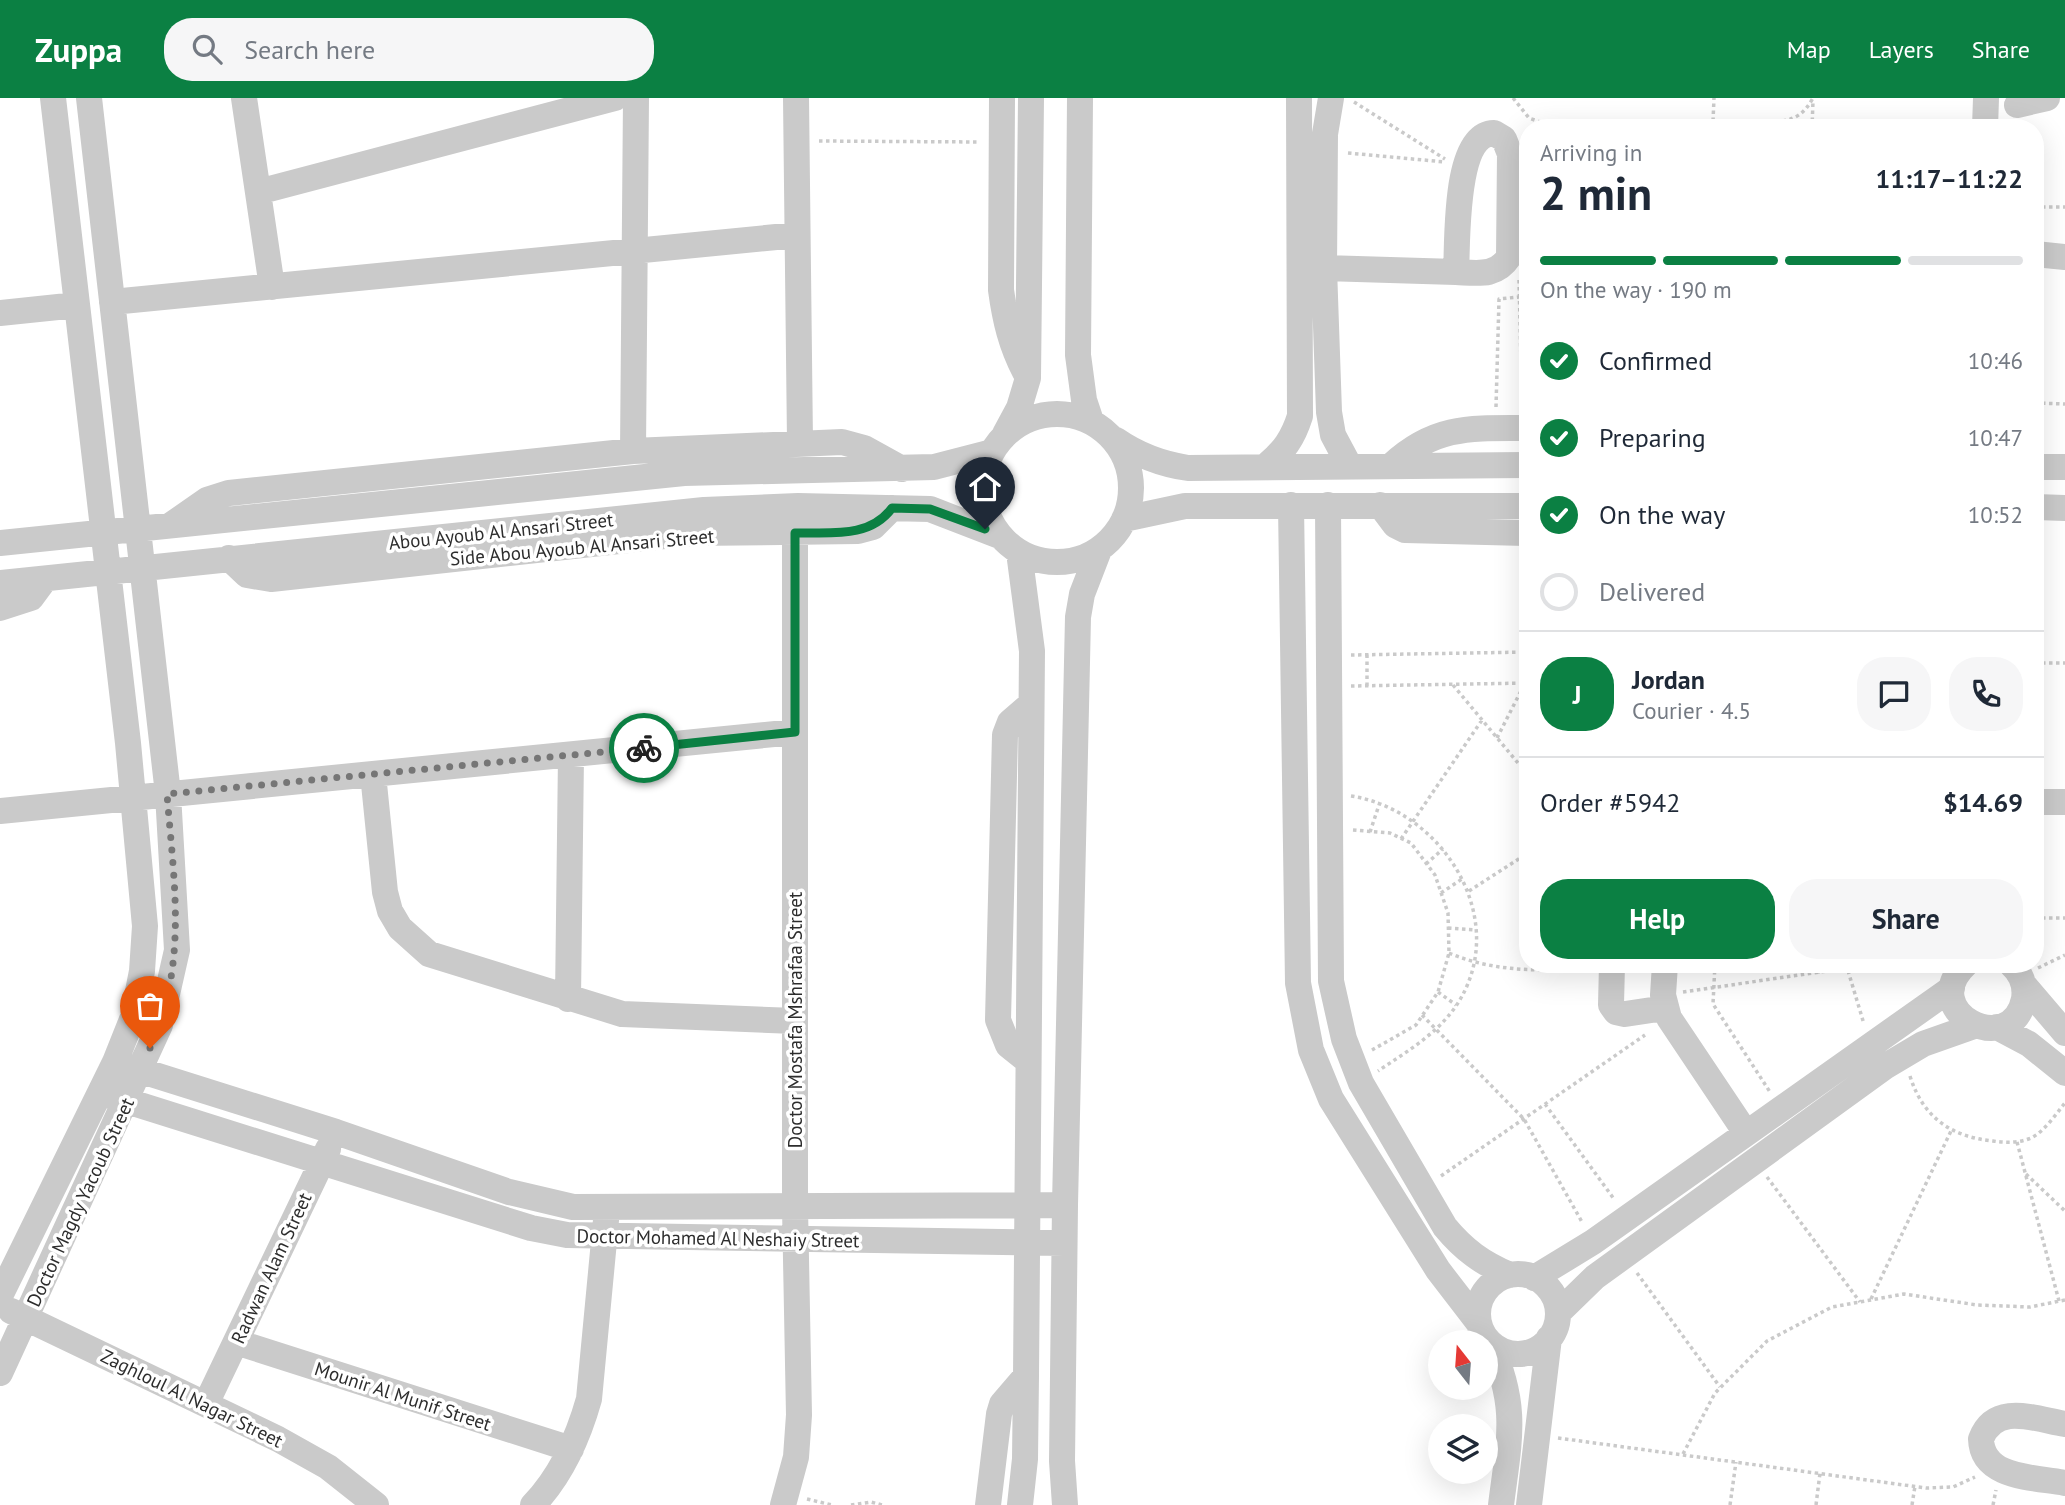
<!DOCTYPE html>
<html lang="en">
<head>
<meta charset="utf-8">
<style>
  body { margin:0; font-family:"PT Sans",sans-serif; background:#f6f6f7; color:#1f2937; height:100vh; display:flex; flex-direction:column; font-size:26px; white-space:nowrap }
  * { box-sizing:border-box; margin:0 }
  p { font-size:23px; color:#747a83 }
  .icon { flex:none; width:38px; height:38px; fill:none; stroke:currentColor; stroke-width:2; stroke-linecap:round; stroke-linejoin:round }
  .map { position:relative; flex:1; overflow:hidden }
  .sheet { position:absolute; left:1519px; top:21px; width:525px; height:854px; display:flex; flex-direction:column; background:#fff; border-radius:28px; box-shadow:0 7px 28px #0002 }
  .sheet>* { flex:none }
  .needle { width:46px; rotate:343deg }
  .tools { position:absolute; left:1428px; top:1232px; display:grid; gap:14px }
  .tools a { display:grid; place-items:center; width:70px; height:70px; border-radius:50%; background:#fff; box-shadow:0 7px 28px #0002; font-size:35px }
  .pin { position:absolute; display:grid; place-items:center; width:60px; height:60px; color:#fff; margin:-72px -30px; border-radius:50% 50% 50% 0; rotate:-45deg; box-shadow:0 0 7px #0007 }
  .pin .icon { rotate:45deg }
  .courier { position:absolute; display:grid; place-items:center; width:70px; height:70px; margin:-35px; border:5px solid #0b8043; border-radius:50%; background:#fff; color:#222; box-shadow:0 2px 9px #0007 }
  .overview em { font-style:normal; font-weight:600 }
  .overview div { display:flex; flex-direction:column-reverse }
  .overview { display:flex; align-items:center; justify-content:space-between; height:119px; padding:0 21px }
  h1 { font-size:46px; font-weight:600; line-height:52px }
  .bar { display:grid; grid-template-columns:repeat(4,1fr); gap:10px 7px; align-content:center; height:84px; padding:0 21px }
  .bar i { height:9px; border-radius:5px; background:#e0e1e3 }
  .bar .current { background:#0b8043 }
  .bar p { grid-column:span 4 }
  .line { display:flex; align-items:center; gap:18px; padding:0 21px; border-top:2px solid #e0e1e3 }
  .line div { flex:1 }
  .round { display:grid; place-items:center; flex:none; width:74px; height:74px; border-radius:28px; background:#f6f6f7 }
  ol { padding:0 21px; list-style:none }
  li { display:flex; align-items:center; gap:21px; height:77px }
  li p { margin-inline-start:auto }
  li .icon { padding:7px; border-radius:50%; background:#0b8043; color:#fff; stroke-width:4 }
  li:last-child { color:#747a83 }
  li i { width:38px; height:38px; border:4px solid #e0e1e3; border-radius:50% }
  .cta { display:flex; gap:14px; margin-top:auto; padding:14px 21px }
  .cta a { flex:1; height:80px; border-radius:28px; background:#0b8043; color:#fff; font-size:28px; font-weight:600; line-height:80px; text-align:center }
  .cta a+a { background:#f6f6f7; color:#1f2937 }
  header { display:flex; align-items:center; gap:42px; box-sizing:border-box; height:98px; padding:0 35px; background:#0b8043; color:#fff }
  header strong { font-size:33px }
  nav { display:flex; gap:38px; margin-inline-start:auto; font-size:24px }
  .search { width:490px; height:63px; background:#f6f6f7; display:flex; align-items:center; gap:18px; box-sizing:border-box; padding:0 24px; border-radius:28px; color:#747a83; font-size:26px }
  .map>svg:first-child { display:block }
</style>
</head>
<body>
<header>
<strong>Zuppa</strong>
<div class="search"><svg class="icon" aria-label="search" viewBox="0 0 24 24"><circle cx="10" cy="10" r="6"/><path d="M15 15l6 6"/></svg>Search here</div>
<nav><a>Map</a><a>Layers</a><a>Share</a></nav>
</header>
<div class="map">
<svg width="2065" height="1407" viewBox="0 0 2065 1407">
  <rect width="100%" height="100%" fill="#fff"/>
  <g fill="none" stroke-linecap="round" stroke-linejoin="round">
    <path stroke="#cacaca" stroke-width="3.5" stroke-dasharray="3.5 3.5" stroke-linecap="butt" d="M1513 0 1529 20 1543 25 1783 23C1798 20 1805 14 1813 0
      M1354 4 1445 61
      M1713 23 1714 0
      M1812 30 1813 3
      M819 43 980 44
      M1348 55 1445 64
      M2035 109H2065
      M1519 182 1522 307
      M2035 305 2065 306
      M1496 309 1499 201 1528 198
      M1351 557 1528 554
      M2035 565H2065
      M1453 587 1528 677
      M1351 588 1528 585
      M1367 588V556
      M1497 640 1525 585
      M1351 698C1443 712 1513 823 1456 908 1436 937 1406 954 1378 973
      M1353 732 1390 735 1411 745 1435 777 1448 815 1449 855 1438 894 1416 927 1372 952
      M1370 734 1380 704
      M1401 741 1482 622
      M1426 766 1443 751
      M1469 793 1528 755
      M1441 795 1462 781
      M2035 820H2065
      M1448 830 1476 832
      M1449 855C1494 874 1542 874 1589 869
      M1715 866 1713 906 1770 994
      M1791 866 1820 874
      M1846 866 1864 926
      M2038 870 2065 857
      M1438 894 1456 907
      M1683 894 1847 870
      M1422 917 1524 1021 1582 1124
      M1910 978C1923 1020 1952 1039 1993 1043 2006 1045 2019 1045 2031 1040 2045 1033 2055 1017 2065 1005
      M1545 1006 1614 1101
      M2017 1044 2059 1203
      M2026 1076 2065 1113
      M1441 1078 1645 937
      M1767 1079 1860 1204
      M1637 1175 1720 1289
      M1871 1201 1951 1033
      M1558 1340 1926 1390 1953 1389 1975 1379
      M1683 1356 1715 1295 1767 1243 1832 1209 1904 1196 1977 1207 2030 1209 2065 1202
      M807 1401 832 1407
      M851 1407 871 1404 882 1407
      M1730 1407 1736 1364
      M1816 1407 1820 1375
      M1912 1407 1915 1388
      M1993 1407 1996 1392"/>
    <path stroke="#cacaca" stroke-width="26" d="M244 0 272 189
      M796 0 800 344
      M1002 0 1001 192C1005 222 1011 247 1025 274
      M1080 0 1078 257 1084 302 1091 323
      M1331 0 1325 36 1324 170 1329 314 1333 337 1349 367
      M2017 7 2047 0
      M1985 30 1986 0
      M1494 35 1504 41 1510 56 1509 159C1496 179 1478 175 1456 174 1458 146 1453 36 1494 35Z
      M258 94 615 0
      M2035 156 2065 159
      M1324 170 1456 174
      M112 204 797 137
      M0 215 77 207
      M983 390a74 74 0 1 1 148 0a74 74 0 1 1-148 0Z
      M1005 336 1019 310 1028 280 1031 0
      M1116 342C1139 358 1161 366 1188 370L1528 367
      M633 353 636 0
      M1267 367C1284 353 1293 340 1300 318L1299 0
      M1392 367C1435 327 1472 330 1528 330
      M2035 369H2065
      M1291 407 1298 885 1311 952 1331 1001 1438 1172 1478 1224
      M1328 407 1331 883 1344 941 1361 985 1445 1129C1464 1152 1482 1165 1510 1177
      M1380 407 1395 427 1405 432 1528 435
      M2035 409 2065 410
      M1124 421 1185 408H1528
      M171 427 207 402 229 395 633 353 842 344 864 350 902 371
      M0 445 684 375 934 369 992 354
      M1019 454 1032 553 1026 1278 1025 1361 1020 1407
      M229 460 247 477 271 481 692 435 858 433 873 429 892 410
      M0 485 704 412 798 408 930 411 1000 438
      M0 510 31 500 45 481
      M373 676 385 794 390 813 400 830 429 856 622 916 795 923
      M2035 704H2065
      M0 713 795 634
      M1612 866 1611 907 1616 914 1625 916 1665 910
      M1665 866 1663 897 1669 920 1746 1035
      M1966 866C1915 913 2011 963 2024 901 2026 888 2021 875 2011 866
      M2024 887 2065 935
      M568 901 571 657
      M1997 929 2029 946 2065 975
      M1028 963 1008 947 998 922 1005 637 1010 624 1031 606
      M126 968 336 1034 509 1094 573 1109 1065 1107
      M111 998 531 1130 567 1137 1064 1145
      M1478 1216a40 40 0 1 1 80 0a40 40 0 1 1-80 0Z
      M1534 1180 1593 1144 1952 890
      M0 1198 115 964 133 919 142 873 145 828 128 645 53 0
      M11 1213 278 1341 328 1369 376 1407
      M1558 1215 1595 1179 1886 968 1923 946 1974 928
      M236 1244 571 1351
      M1490 1246C1519 1308 1509 1343 1501 1407
      M0 1275 160 927 177 852 168 696 89 0
      M206 1306 328 1051
      M2065 1326C2035 1321 1995 1304 1981 1341 1982 1381 2035 1379 2065 1385
      M533 1407C562 1377 578 1340 589 1301L606 1122
      M783 1407 796 1359 799 1317 795 1109V435
      M988 1407 999 1316 1002 1306 1026 1278
      M1065 1407 1062 1363 1065 1107 1078 519 1082 496 1099 452
      M1529 1407 1549 1240"/>
  </g>
  <g fill="none" stroke-linecap="round" stroke-linejoin="round">
    <path stroke="#767676" stroke-width="7" stroke-dasharray="0 12.6" d="M150 950C188 865 174 786 167 696L644 650"/>
    <path stroke="#0b8043" stroke-width="9" d="M644 650 795 634V435C830 434 869 441 892 410L930 411 985 431"/>
  </g>
  <g text-anchor="middle" dominant-baseline="central" stroke-width="7" stroke-linejoin="round" paint-order="stroke">
    <g font-size="19" fill="#2d2d2d" stroke="#fff">
      <text transform="translate(501 433) rotate(-6)">Abou Ayoub Al Ansari Street</text>
      <text transform="translate(582 449) rotate(-5)">Side Abou Ayoub Al Ansari Street</text>
      <text transform="translate(795 922) rotate(-90)">Doctor Mostafa Mshrafaa Street</text>
      <text transform="translate(80 1104) rotate(-65)">Doctor Magdy Yacoub Street</text>
      <text transform="translate(718 1140) rotate(1)">Doctor Mohamed Al Neshaiy Street</text>
      <text transform="translate(271 1170) rotate(-65)">Radwan Alam Street</text>
      <text transform="translate(403 1298) rotate(18)">Mounir Al Munif Street</text>
      <text transform="translate(192 1300) rotate(26)">Zaghloul Al Nagar Street</text>
    </g>
  </g>
</svg>
<div class="tools">
<a><svg class="needle" viewBox="-14 -14 28 28"><path d="M0-13l5 13h-10z" fill="#e53935"/><path d="M0 13l5-13h-10z" fill="#747a83"/></svg></a>
<a><svg class="icon" aria-label="layers" viewBox="0 0 24 24"><path d="M12 4l9 5-9 5-9-5zM3 14l9 5 9-5"/></svg></a>
</div>
<div class="pin" style="left:150px;top:950px;background:#ea580c"><svg class="icon" aria-label="bag" viewBox="0 0 24 24"><path d="M5 8h14l-1 12H6zM9 8a3 3 0 0 1 6 0"/></svg></div>
<div class="pin" style="left:985px;top:431px;background:#1f2937"><svg class="icon" aria-label="home" viewBox="0 0 24 24"><path d="M3 11l9-7 9 7M6 9v11h12V9"/></svg></div>
<div class="courier" style="left:644px;top:650px"><svg class="icon" aria-label="bike" viewBox="0 0 24 24"><circle cx="6" cy="16" r="4"/><circle cx="18" cy="16" r="4"/><path d="M6 16l4-8h5l3 8M10 8l3 8H6M13 5h3"/></svg></div>
<section class="sheet">
<div class="overview"><div><h1>2 min</h1><p>Arriving in</p></div><em>11:17–11:22</em></div>
<div class="bar"><i class="current"></i><i class="current"></i><i class="current"></i><i></i><p>On the way · 190 m</p></div>
<ol>
<li><svg class="icon" aria-label="check" viewBox="0 0 24 24"><path d="M5 12l5 5 9-10"/></svg>Confirmed<p>10:46</p></li>
<li><svg class="icon" aria-label="check" viewBox="0 0 24 24"><path d="M5 12l5 5 9-10"/></svg>Preparing<p>10:47</p></li>
<li><svg class="icon" aria-label="check" viewBox="0 0 24 24"><path d="M5 12l5 5 9-10"/></svg>On the way<p>10:52</p></li>
<li><i></i>Delivered</li>
</ol>
<div class="line" style="height:126px"><b class="round" style="background:#0b8043;color:#fff">J</b><div><b>Jordan</b><p>Courier · 4.5</p></div><a class="round"><svg class="icon" aria-label="chat" viewBox="0 0 24 24"><path d="M4 5h16v11H9l-5 4z"/></svg></a><a class="round"><svg class="icon" aria-label="phone" viewBox="0 0 24 24"><path d="M5 4h4l2 5-3 2q2 4 5 5l2-3 5 2v4C11 20 4 13 5 4z"/></svg></a></div>
<div class="line" style="height:91px"><div>Order #5942</div><b>$14.69</b></div>
<div class="cta"><a>Help</a><a>Share</a></div>
</section>
</div>
</body>
</html>
